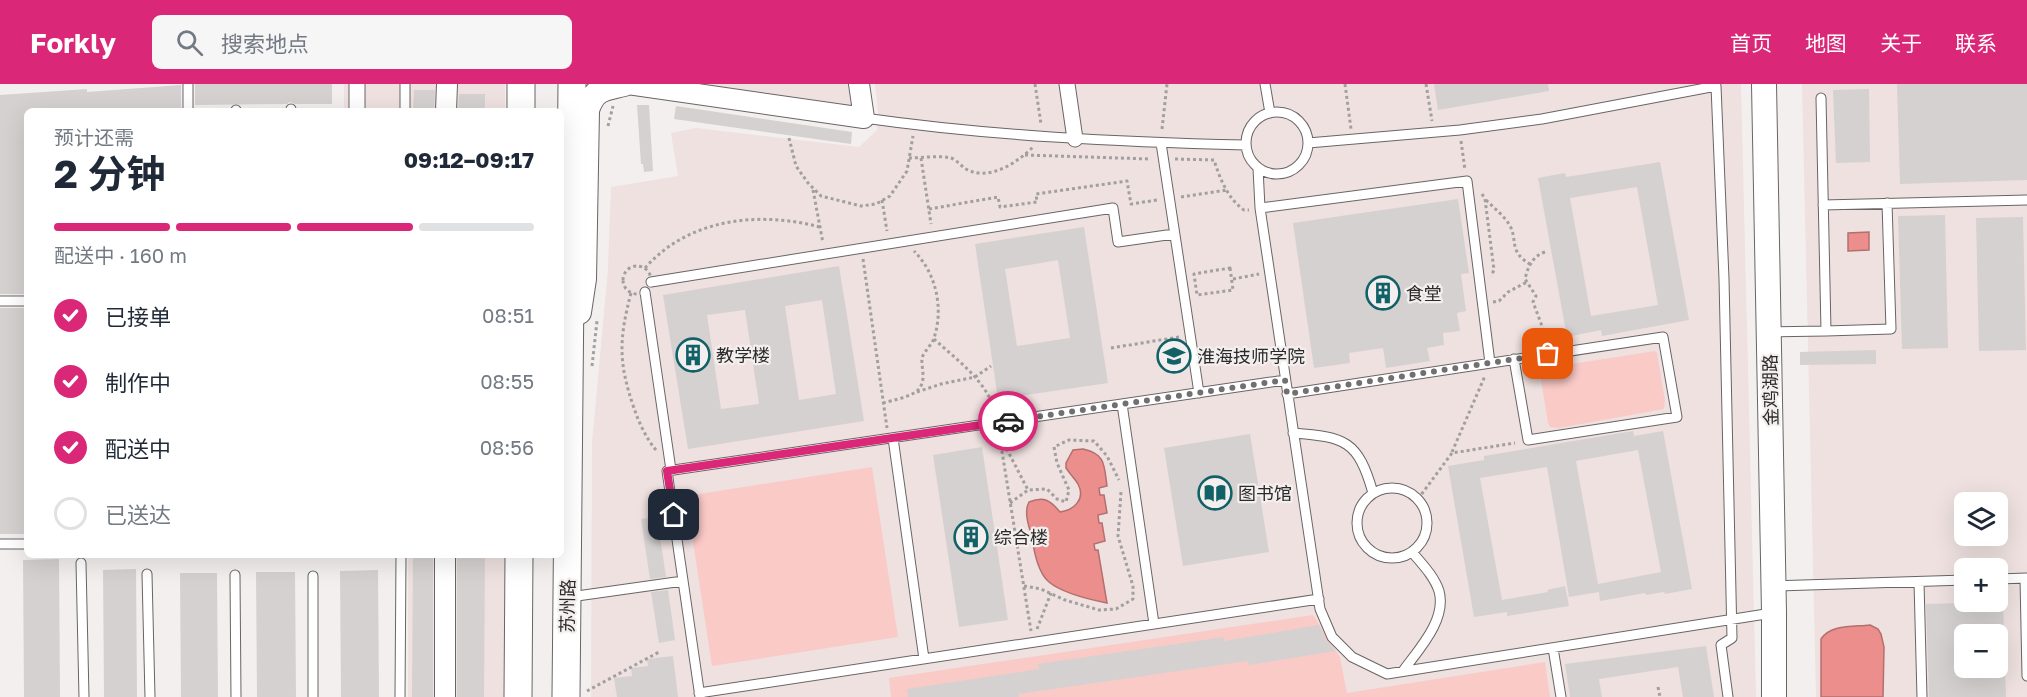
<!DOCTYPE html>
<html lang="zh">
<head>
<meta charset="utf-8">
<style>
  body { margin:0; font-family:"Golos Text","Noto Sans SC",sans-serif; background:#f6f6f7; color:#1f2937; height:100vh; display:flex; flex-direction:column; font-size:22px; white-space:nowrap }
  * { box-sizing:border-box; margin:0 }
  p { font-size:20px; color:#747a83 }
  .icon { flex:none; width:33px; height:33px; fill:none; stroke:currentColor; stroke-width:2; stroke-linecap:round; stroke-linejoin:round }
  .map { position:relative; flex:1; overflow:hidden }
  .drawer { position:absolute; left:24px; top:24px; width:540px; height:450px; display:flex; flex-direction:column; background:#fff; border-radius:9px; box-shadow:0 6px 24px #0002 }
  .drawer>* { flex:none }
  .fabs { position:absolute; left:1954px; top:408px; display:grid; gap:12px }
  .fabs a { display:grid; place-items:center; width:54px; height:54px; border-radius:9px; background:#fff; box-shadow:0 6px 24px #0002; font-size:30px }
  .pin { position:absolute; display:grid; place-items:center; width:51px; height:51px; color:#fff; margin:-26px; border-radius:12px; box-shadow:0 3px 9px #0006 }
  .courier { position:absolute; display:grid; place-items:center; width:60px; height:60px; margin:-30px; border:4px solid #db2777; border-radius:50%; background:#fff; color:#222; box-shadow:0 2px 8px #0007 }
  .headline em { font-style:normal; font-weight:700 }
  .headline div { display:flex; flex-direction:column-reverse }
  .headline { display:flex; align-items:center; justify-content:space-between; height:102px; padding:0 30px }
  h1 { font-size:39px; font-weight:700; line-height:45px }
  .bar { display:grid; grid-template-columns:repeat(4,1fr); gap:9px 6px; align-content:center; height:72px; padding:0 30px }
  .bar i { height:8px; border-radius:4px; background:#e0e1e3 }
  .bar .on { background:#db2777 }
  .bar p { grid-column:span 4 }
  ol { padding:0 30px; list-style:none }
  li { display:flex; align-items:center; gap:18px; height:66px }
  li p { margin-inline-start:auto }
  li .icon { padding:6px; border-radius:50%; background:#db2777; color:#fff; stroke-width:4 }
  li:last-child { color:#747a83 }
  li i { width:33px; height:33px; border:3px solid #e0e1e3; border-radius:50% }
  header { display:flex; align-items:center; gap:36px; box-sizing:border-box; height:84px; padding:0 30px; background:#db2777; color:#fff }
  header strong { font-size:28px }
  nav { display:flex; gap:33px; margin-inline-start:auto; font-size:21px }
  .search { width:420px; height:54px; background:#f6f6f7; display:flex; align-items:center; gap:15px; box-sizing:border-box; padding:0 21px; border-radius:9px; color:#747a83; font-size:22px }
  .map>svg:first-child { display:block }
</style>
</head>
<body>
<header>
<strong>Forkly</strong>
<div class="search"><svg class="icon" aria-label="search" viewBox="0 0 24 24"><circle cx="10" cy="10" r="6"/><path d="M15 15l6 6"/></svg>搜索地点</div>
<nav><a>首页</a><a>地图</a><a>关于</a><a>联系</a></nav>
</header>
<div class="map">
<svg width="2027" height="613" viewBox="0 0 2027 613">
  <rect width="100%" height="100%" fill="#f4efef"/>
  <path fill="#eee1e0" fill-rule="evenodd" d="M344 0H505V27H344Z
    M699 0H853L857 25Z
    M875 0H1741L1756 613H591L592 359 608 185 611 103 678 92 671 49 696 44 859 63 877 46 878 29Z
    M1802 0H2027V613H1816ZM1965 418H1998V452H1965ZM1965 484H1998V518H1965ZM1965 550H1998V584H1965Z
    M335 471H505V613H408V471Z"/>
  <path fill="#facac7" d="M1655 267 1657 269 1665 317 1664 325 1559 344 1550 343 1548 339 1541 296 1542 287 1546 284Z
    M872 383 898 553 712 582 686 412Z
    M1313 531 1340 573 1347 609 1545 578 1550 613H891L889 594Z"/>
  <path fill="#ec8e8c" stroke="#b2706f" stroke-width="1.5" d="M1869 148V166L1848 167V149Z
    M1083 365C1106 370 1104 381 1107 402L1099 404 1100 411H1104L1107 429 1098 431 1099 439H1102L1105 457 1094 460 1095 466H1098L1107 519C1092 516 1062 509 1049 498 1037 488 1034 465 1031 450 1028 440 1024 427 1029 418 1044 412 1050 416 1060 428 1074 426 1086 415 1078 400 1075 395 1070 390 1066 384V379L1073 366Z
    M1870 541 1878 545 1881 550 1884 563 1883 613H1821V555C1831 540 1854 543 1870 541Z"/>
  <path fill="#d5d1d1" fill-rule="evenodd" d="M195 0H332V20H295L290 18 287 20 195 21Z
    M1434 0H1548L1549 7 1438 26Z
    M1897 0H2027V96L1900 100Z
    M181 1V27H27V207H25V210H0V11L87 5V8Z
    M1869 5 1870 78 1836 79 1833 6Z
    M414 6H435L434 27H413Z
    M459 10H485V27H458Z
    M637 21H649L653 87 644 88 643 80H641Z
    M676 22 852 48 851 60 674 35Z
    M1660 78 1689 236 1602 252 1601 246 1567 253 1538 94 1565 89 1566 93ZM1637 103 1658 221 1591 232 1570 114Z
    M1458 115 1469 189 1461 190 1466 227 1457 229 1460 247 1443 249 1444 261 1427 264 1430 277 1386 284 1383 264 1349 269 1350 279 1314 284 1293 139Z
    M1945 131 1948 264 1902 265 1898 132Z
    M2023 133 2026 266 1979 267 1976 134Z
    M1084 143 1108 299 998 315 975 160ZM1058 176 1070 254 1017 262 1005 185Z
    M839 182 864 337 688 365 663 211ZM822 216 836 310 799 316 785 222ZM745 226 759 320 721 325 707 231Z
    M0 224H25L27 450H0Z
    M1876 266V280L1800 281V268Z
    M1633 347 1634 352 1663 347 1692 505 1665 510 1664 508 1646 511 1645 509 1600 517 1599 508 1569 513 1547 383 1480 394 1502 516 1548 508 1547 506 1565 502 1569 522 1507 532V528L1474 533 1448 382 1484 376V372ZM1638 366 1661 488 1598 500 1576 377Z
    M1250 350 1269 468 1183 482 1164 364Z
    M982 363 1008 536 959 543 933 371Z
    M657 433 666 493 650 495 641 435Z
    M413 471H433V613H412Z
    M457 471H485L484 613H457Z
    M59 475 60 613H24L23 476Z
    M136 485 137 613H104L103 486Z
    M378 486 379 613H341L340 487Z
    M256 488H295L296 613H257Z
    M180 489H217L218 613H181Z
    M668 506 675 556 659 559 651 508Z
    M2003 518 2004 550H1965V584H2005L2006 613H1929L1926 520Z
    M1319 541 1326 556 1336 567 1249 581 1248 577 1018 610 1019 613H908L907 605 1039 585 1038 580 1224 553V557Z
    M1706 562 1714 613H1683L1678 583 1599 595 1602 613H1570L1565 580Z
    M673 572 678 613H617L614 594 632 592 631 584 648 582 647 575Z"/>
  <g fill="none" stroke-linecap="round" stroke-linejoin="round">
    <defs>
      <path id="service" d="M1265 0 1270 29
        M291 25V27
        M236 26V27
        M188 27V0
        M405 27V0
        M1246 59a31 31 0 1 1 62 0a31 31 0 1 1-62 0Z
        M864 34C991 52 1118 58 1246 61
        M1161 59 1199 309
        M1308 59 1460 46 1542 35 1716 2 1724 195 1732 554 1721 561 1728 613
        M1258 84 1260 124 1320 525 1332 553 1352 573 1387 590 1772 529
        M1823 121 2027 116
        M1260 124 1467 97 1490 279
        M651 198 1113 124 1118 158 1174 150
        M645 208 671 386
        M0 217H27
        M1826 247 1891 245 1887 119
        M1771 248 1826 247 1821 14
        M1287 310 1663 253 1677 333 1528 356 1514 275
        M1122 320 1154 540
        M1293 349C1345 353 1358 356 1373 409
        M893 354 924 575
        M1357 439a35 35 0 1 1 70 0a35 35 0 1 1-70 0Z
        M0 460H27
        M81 479 84 613
        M147 490 150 613
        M235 491 236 613
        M313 492V613
        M1998 495 2027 494
        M2025 495 2027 592
        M1919 498 1922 613
        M1774 502 1965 496
        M570 513 683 497
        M1553 564 1561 613
        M1403 587C1418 566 1447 536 1439 507 1434 492 1422 480 1412 468
        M699 609 1319 515
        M400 613 401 471
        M700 613 667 387 1285 296"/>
      <path id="pedestrian" d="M1067 0 1075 55
        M357 27V0"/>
      <path id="minor" d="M628 0 864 34 859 0
        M446 27 447 0
        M445 613V471"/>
      <path id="tertiary" d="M1764 0 1774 528V613
        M579 228 584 195 587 26C594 4 604 5 624 0"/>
      <path id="secondary" d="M521 27V0
        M518 613 519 471
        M566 613 572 0"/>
    </defs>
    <use href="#service" stroke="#696565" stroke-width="11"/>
    <use href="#pedestrian" stroke="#696565" stroke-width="17"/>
    <use href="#minor" stroke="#696565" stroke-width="22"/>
    <use href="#tertiary" stroke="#696565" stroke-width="26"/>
    <use href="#secondary" stroke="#696565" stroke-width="29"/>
    <path stroke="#a29f9f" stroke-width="3" stroke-dasharray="3 3" stroke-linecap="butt" d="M1035 0 1041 40
      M1345 0 1351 45
      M1426 0 1432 37
      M608 42 613 22
      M1162 45 1167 0
      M789 54 796 82 808 99 821 112 861 122 876 120 890 112 907 87 913 52
      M1461 57 1465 86
      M1025 71 1150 75
      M909 74C922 74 939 71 951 74 957 76 961 82 966 85 989 98 1018 78 1033 63
      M921 74 931 140
      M1175 75 1214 76C1220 95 1228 115 1244 126H1249
      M813 106 823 159
      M1482 110 1485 115 1494 186 1491 192
      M1181 113 1227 106
      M882 116 887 147
      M1486 116C1494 124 1503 131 1509 140 1519 157 1507 166 1531 181
      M929 125 998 113 1000 123 1037 118 1036 110 1127 97 1131 120 1157 116
      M1545 168C1533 172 1528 182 1525 195L1536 212 1533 218 1542 242 1546 260
      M863 175 887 344
      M623 196a14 14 0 1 1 28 0a14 14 0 1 1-28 0Z
      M645 184C689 134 759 127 820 143
      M1230 184 1233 206 1197 211 1194 190Z
      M1233 195 1259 190
      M631 209C619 255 618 278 634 324 639 339 646 354 656 366
      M1493 218 1499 217 1508 208 1527 198
      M934 255C957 276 987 297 995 328
      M1111 264 1179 253
      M592 282 597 237
      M917 308 941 300 975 293 991 282
      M883 319C893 316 911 313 918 306 927 296 921 285 922 274 924 267 932 261 934 254 944 224 936 189 914 167
      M999 349 1031 547
      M1001 354 1028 406
      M1452 368 1485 292
      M1418 415 1452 369 1515 359
      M1010 419 1028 406 1047 405 1057 415 1066 418 1069 406 1057 379 1054 363 1069 356 1094 357 1107 372 1119 396
      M1024 502 1041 505 1065 516 1099 526 1116 525 1133 515V502L1118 452 1121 408
      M1037 545 1051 509
      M1658 603 1660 613
      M587 607 659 568"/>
    <use href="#service" stroke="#fff" stroke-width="9"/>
    <use href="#pedestrian" stroke="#fff" stroke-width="15"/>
    <use href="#minor" stroke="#fff" stroke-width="20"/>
    <use href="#tertiary" stroke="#fff" stroke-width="24"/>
    <use href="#secondary" stroke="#fff" stroke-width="27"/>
  </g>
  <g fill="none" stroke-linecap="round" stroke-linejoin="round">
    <path stroke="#716f6f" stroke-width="6" stroke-dasharray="0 10.8" d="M1008 337 1285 296 1287 310 1548 270"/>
    <path stroke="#db2777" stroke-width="8" d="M674 431 667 387 1008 337"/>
  </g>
  <defs>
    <symbol id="building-ring" viewBox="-11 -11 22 22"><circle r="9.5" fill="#f4efef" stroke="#116166" stroke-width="1.5"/><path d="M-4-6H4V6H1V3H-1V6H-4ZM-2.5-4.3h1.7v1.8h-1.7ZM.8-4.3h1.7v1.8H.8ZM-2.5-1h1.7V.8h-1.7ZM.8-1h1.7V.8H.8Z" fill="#116166"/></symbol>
    <symbol id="school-ring" viewBox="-11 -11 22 22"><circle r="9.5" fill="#f4efef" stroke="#116166" stroke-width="1.5"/><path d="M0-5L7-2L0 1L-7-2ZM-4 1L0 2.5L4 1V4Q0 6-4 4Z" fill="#116166"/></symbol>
    <symbol id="library-ring" viewBox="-11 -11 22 22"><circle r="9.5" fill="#f4efef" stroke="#116166" stroke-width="1.5"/><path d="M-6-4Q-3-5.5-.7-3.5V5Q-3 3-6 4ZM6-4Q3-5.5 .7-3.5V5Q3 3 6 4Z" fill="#116166"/></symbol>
  </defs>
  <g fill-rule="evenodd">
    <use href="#building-ring" x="1364" y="190" width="38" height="38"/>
    <use href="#building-ring" x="674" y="252" width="38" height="38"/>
    <use href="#school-ring" x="1155" y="253" width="38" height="38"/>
    <use href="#library-ring" x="1196" y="390" width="38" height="38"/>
    <use href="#building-ring" x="952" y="434" width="38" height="38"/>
  </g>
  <g text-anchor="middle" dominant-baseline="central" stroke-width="4.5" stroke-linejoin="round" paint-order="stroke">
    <g font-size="18" fill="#2b2a2a" stroke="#f4efef" text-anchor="start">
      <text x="1406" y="209">食堂</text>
      <text x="716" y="271">教学楼</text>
      <text x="1197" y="272">淮海技师学院</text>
      <text x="1238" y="409">图书馆</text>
      <text x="994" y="453">综合楼</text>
    </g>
    <g font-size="18" fill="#2b2a2a" stroke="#f4efef">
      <text transform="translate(1770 306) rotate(-91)">金鸡湖路</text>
      <text transform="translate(567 522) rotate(-89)">苏州路</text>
    </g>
  </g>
</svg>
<div class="fabs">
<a><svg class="icon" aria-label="layers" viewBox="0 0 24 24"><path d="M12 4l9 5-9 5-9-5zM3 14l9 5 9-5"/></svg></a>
<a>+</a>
<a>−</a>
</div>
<div class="pin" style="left:1548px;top:270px;background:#ea580c"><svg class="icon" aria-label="bag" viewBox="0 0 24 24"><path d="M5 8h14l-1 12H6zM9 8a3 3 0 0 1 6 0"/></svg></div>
<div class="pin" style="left:674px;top:431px;background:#1f2937"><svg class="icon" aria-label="home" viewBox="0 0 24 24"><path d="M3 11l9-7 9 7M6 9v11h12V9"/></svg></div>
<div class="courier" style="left:1008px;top:337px"><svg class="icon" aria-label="car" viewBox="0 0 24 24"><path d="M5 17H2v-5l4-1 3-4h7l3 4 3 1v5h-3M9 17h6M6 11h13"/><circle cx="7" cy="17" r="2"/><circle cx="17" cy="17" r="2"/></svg></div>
<section class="drawer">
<div class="headline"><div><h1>2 分钟</h1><p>预计还需</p></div><em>09:12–09:17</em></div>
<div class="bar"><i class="on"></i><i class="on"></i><i class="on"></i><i></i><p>配送中 · 160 m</p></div>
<ol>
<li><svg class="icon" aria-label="check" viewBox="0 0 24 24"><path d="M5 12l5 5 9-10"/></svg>已接单<p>08:51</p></li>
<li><svg class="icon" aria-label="check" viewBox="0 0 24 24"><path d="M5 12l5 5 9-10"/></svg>制作中<p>08:55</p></li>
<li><svg class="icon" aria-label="check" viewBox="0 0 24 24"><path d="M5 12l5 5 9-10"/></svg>配送中<p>08:56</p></li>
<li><i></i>已送达</li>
</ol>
</section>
</div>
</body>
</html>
